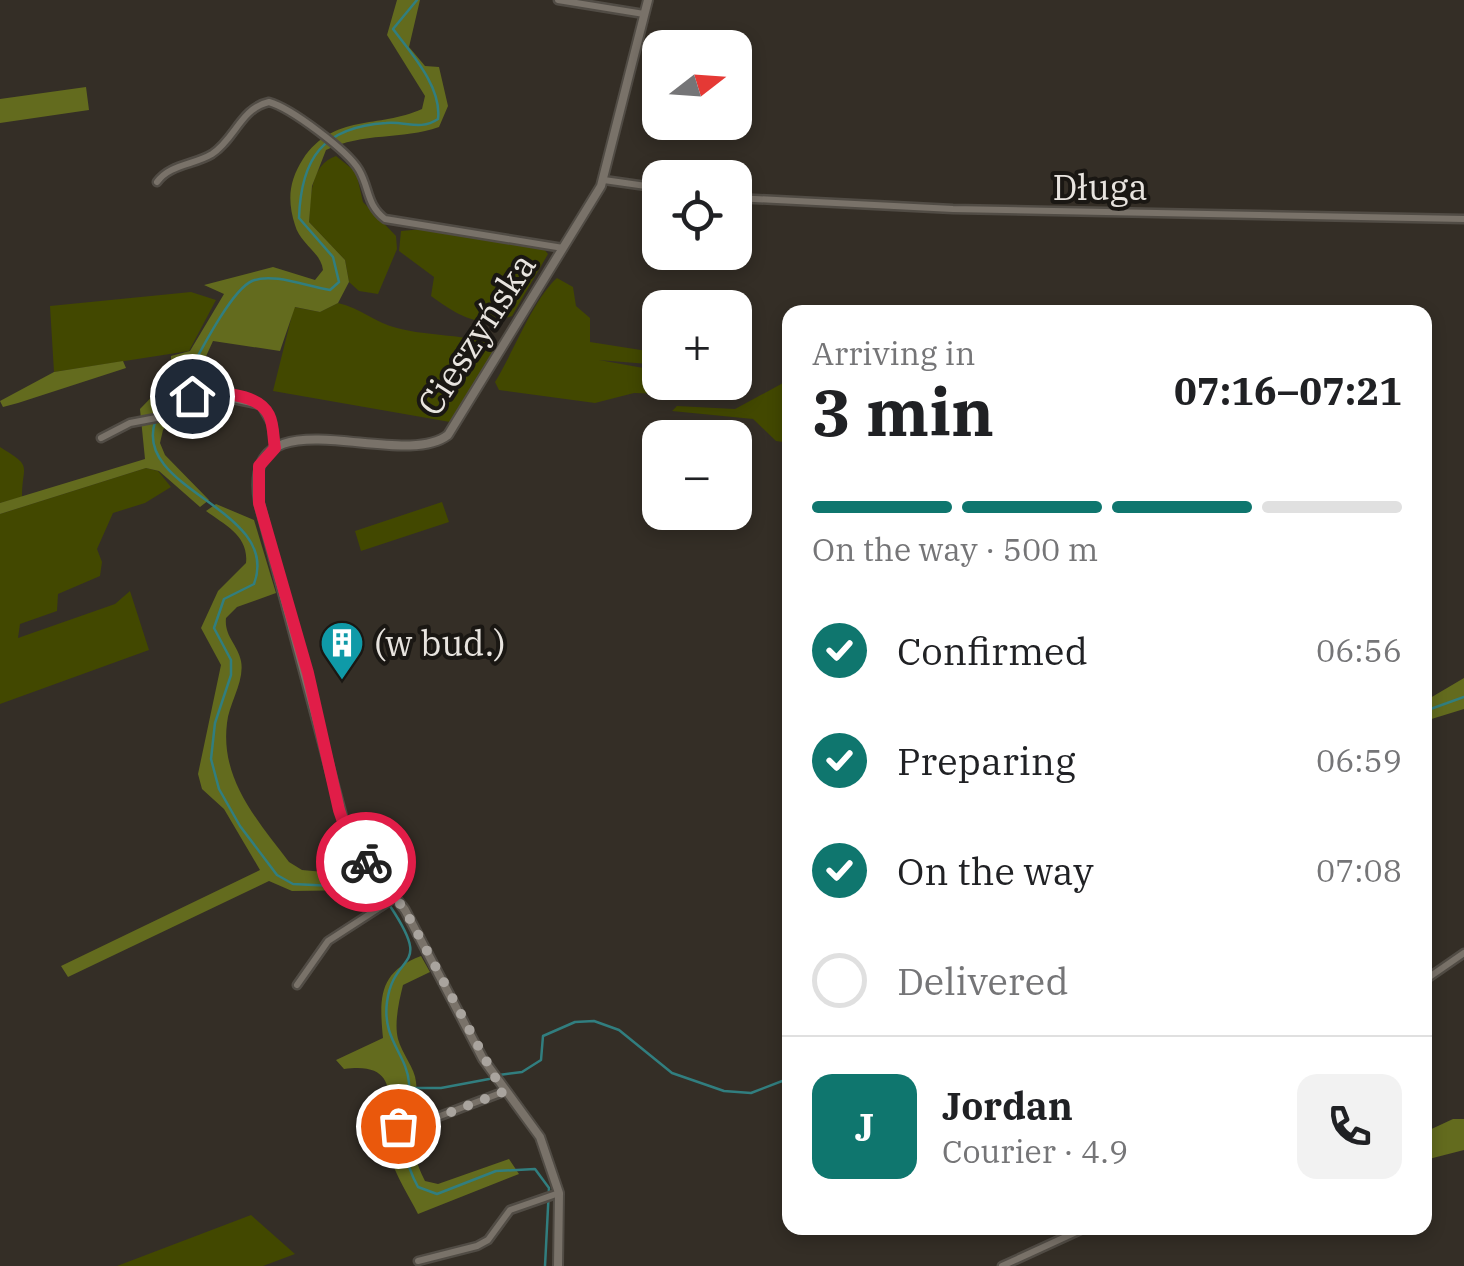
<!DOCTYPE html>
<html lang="en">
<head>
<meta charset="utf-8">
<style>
  body { margin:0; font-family:"IBM Plex Serif",serif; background:#f2f2f2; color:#202124; height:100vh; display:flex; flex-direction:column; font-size:38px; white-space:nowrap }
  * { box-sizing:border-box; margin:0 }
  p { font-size:32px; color:#757577 }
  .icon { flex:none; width:55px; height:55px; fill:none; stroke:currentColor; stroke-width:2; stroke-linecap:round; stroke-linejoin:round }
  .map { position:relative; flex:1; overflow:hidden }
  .sheet { position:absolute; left:782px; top:305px; width:650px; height:930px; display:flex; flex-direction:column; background:#fff; border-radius:20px; box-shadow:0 5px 15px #0003 }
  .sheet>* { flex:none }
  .needle { width:65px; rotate:73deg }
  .controls { position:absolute; left:642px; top:30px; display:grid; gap:20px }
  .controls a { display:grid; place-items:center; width:110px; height:110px; border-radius:20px; background:#fff; box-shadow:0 5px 15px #0003; font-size:50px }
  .pin { position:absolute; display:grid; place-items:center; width:85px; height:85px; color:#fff; margin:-42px; border:5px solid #fff; border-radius:50%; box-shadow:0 2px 10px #0007 }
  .courier { position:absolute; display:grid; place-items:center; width:100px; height:100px; margin:-50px; border:8px solid #e11d48; border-radius:50%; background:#fff; color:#222; box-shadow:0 2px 12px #0007 }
  .head em { font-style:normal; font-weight:800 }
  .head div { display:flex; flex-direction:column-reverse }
  .head { display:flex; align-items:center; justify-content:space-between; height:170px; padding:0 30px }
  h1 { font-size:65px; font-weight:800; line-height:75px }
  .bar { display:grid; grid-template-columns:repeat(4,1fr); gap:15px 10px; align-content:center; height:120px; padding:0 30px }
  .bar i { height:12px; border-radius:8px; background:#e0e0e0 }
  .bar .active { background:#0f766e }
  .bar p { grid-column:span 4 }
  .line { display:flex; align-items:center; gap:25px; padding:0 30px; border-top:2px solid #e0e0e0 }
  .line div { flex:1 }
  .round { display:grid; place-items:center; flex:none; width:105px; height:105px; border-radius:20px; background:#f2f2f2 }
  ol { padding:0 30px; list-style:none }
  li { display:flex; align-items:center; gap:30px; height:110px }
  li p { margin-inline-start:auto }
  li .icon { padding:10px; border-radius:50%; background:#0f766e; color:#fff; stroke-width:4 }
  li:last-child { color:#757577 }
  li i { width:55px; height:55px; border:5px solid #e0e0e0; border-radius:50% }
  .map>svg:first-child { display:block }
</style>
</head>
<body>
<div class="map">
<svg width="1464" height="1266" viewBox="0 0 1464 1266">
  <rect width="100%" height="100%" fill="#342e26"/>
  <path fill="#424800" d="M336 156 356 172 363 202 396 236 397 249 378 294 359 291 349 282 345 260 309 222C311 199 309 165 336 156Z
    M423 229 543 248 548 254 512 316C478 329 459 316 431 296L434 277 399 251 401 231Z
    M557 278 573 287 576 306 590 318V342L660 353V365L599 360 660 371V382H735L744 377 749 384 747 392 731 396 634 393 595 403 499 390 495 382C513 353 534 298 557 278Z
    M191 292 216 300 189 351 54 372 50 306Z
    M338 303C360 308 376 323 397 328 430 337 466 333 498 347L450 422 273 391 294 307 320 312Z
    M790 368V443L776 441 753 419 672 411 677 406 735 409 783 383V369Z
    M0 447C34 468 22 463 22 497L0 503Z
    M146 468 158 471 171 487 145 503 113 513 97 549 102 562 100 576 58 594 57 611 20 624 18 638 115 604 130 591 149 650 0 704V514Z
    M442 502 449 522 361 551 355 531Z
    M251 1215 295 1254 263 1266H117Z"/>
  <path fill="#636b1e" d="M397 0H420L409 47 425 66 439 67 448 106 439 127C402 140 363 132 326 150L312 186 309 222 345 260 349 282 338 303 320 312 295 307 280 351 213 341 192 387 163 430 160 443 165 455 209 500 200 507 159 471 146 468 0 514V503L145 459 140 409 171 377V356L190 351 224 294 204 285 273 267 315 280 323 270C321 252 300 244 295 225 287 200 289 181 303 159 334 113 378 129 422 109L425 96 387 35Z
    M86 87 89 110 0 123V99Z
    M123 361 126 368 18 403 3 407 0 401 54 372Z
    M216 504 254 520 276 593 237 607 226 618C224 636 238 645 241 661 245 681 229 703 227 723 220 779 257 820 289 862L302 870 368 876 388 896 382 901 362 890 292 891 269 881 68 977 61 966 260 870 224 809 202 789 198 774 221 665 201 628 218 591 246 563C249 536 225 525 206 511Z
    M1464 678V709L1425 721V701Z
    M421 956 430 972 403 985C399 1001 394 1023 398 1039 402 1054 415 1068 416 1082 421 1124 402 1136 425 1181L438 1184 509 1159 519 1174 418 1214C409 1196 395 1175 390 1155 381 1120 412 1059 344 1069L336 1060 383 1038C379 997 379 972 421 956Z
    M1453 1119H1464V1150L1425 1160V1132Z"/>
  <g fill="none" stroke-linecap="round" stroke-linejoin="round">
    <path stroke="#317e7f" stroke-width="2.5" d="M158 415C166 401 179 391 186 378 198 356 231 290 252 281 273 272 308 287 330 290L339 282 333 257 299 218C301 158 323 127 386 123 406 121 420 131 438 119 442 87 411 53 393 29L417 0
      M155 422C133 491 282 509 254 584L224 599 214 628 231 660V675L215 723 211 759 219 789 240 826 277 875 293 884 375 888 385 900
      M1425 711 1464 697
      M390 906C434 972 394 950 387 1002 382 1040 407 1054 409 1083 410 1128 394 1143 418 1187L437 1194 496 1171 535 1169 549 1188 545 1266
      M499 1075 522 1072 541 1060 543 1036 575 1022 594 1021 619 1030 672 1073 724 1091 751 1093 790 1078
      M409 1088H441L489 1079"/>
    <defs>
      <path id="minor" d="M558 0 644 14
        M604 180 660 188
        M157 182C170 164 194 165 212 154 235 139 241 108 269 102 291 108 348 151 359 170 370 189 366 204 385 219L563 248
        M735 198 953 209 1464 219
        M101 438 130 423 172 415 192 396 204 393 261 405 272 424 275 448
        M1425 980 1464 953
        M297 985 328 941 396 897
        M397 1126 419 1124 503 1092
        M418 1261 477 1246 488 1240 510 1210 559 1193
        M1002 1266 1085 1228"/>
      <path id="tertiary" d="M558 1266 559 1193 540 1137 483 1059 405 910 347 834 259 503C239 387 399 473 448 435L601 186 648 0"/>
    </defs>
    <use href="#minor" stroke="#514c45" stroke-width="11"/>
    <use href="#tertiary" stroke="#514c45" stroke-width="12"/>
    <use href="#minor" stroke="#797269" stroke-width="6"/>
    <use href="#tertiary" stroke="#797269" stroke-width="8"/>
  </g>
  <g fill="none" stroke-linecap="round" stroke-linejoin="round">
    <path stroke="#a9a49e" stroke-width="10" stroke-dasharray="0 18" d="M366 862 405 910 503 1092 420 1124 398 1126"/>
    <path stroke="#e11d48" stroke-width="12" d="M192 396C215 391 257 392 269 415 274 425 273 438 275 448L259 466V503L308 673 339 810 350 842 366 862"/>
  </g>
  <defs>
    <symbol id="building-pin" viewBox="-11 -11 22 30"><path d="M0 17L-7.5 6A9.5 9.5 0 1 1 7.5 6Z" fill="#0f9aa8" stroke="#1a1713"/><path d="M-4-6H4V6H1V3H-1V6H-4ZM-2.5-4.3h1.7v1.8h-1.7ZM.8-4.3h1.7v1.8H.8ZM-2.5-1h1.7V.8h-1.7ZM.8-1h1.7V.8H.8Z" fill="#fff"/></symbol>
  </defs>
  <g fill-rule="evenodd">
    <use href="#building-pin" x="317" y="618" width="50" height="68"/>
  </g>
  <g text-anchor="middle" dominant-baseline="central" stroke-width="8" stroke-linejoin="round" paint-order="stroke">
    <g font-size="35" fill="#e8e4df" stroke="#1a1713">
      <text x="1100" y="187">Długa</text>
      <text transform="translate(476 334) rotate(-57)">Cieszyńska</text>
    </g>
    <g font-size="35" fill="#e8e4df" stroke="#1a1713" text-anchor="start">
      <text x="374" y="643">(w bud.)</text>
    </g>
  </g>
</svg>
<div class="controls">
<a><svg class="needle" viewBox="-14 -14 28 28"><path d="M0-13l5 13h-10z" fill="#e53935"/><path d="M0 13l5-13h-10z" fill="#757577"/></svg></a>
<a><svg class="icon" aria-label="locate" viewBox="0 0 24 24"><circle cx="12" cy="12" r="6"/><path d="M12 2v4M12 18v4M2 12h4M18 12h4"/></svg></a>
<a>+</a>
<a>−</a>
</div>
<div class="pin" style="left:398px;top:1126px;background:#ea580c"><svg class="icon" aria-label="bag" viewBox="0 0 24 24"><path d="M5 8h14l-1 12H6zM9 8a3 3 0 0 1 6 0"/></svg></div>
<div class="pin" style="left:192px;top:396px;background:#1f2937"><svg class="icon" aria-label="home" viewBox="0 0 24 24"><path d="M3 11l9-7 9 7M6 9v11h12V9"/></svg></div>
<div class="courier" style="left:366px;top:862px"><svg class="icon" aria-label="bike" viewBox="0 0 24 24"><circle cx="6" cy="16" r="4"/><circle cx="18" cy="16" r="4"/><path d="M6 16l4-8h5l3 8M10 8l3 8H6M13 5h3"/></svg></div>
<section class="sheet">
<div class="head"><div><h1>3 min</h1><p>Arriving in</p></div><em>07:16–07:21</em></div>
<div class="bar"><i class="active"></i><i class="active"></i><i class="active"></i><i></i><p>On the way · 500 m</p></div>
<ol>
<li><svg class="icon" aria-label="check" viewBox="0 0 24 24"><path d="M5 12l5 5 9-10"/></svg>Confirmed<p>06:56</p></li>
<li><svg class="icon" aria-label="check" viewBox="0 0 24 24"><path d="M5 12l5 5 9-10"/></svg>Preparing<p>06:59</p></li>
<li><svg class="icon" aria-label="check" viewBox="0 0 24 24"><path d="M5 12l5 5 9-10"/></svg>On the way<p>07:08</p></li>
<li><i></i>Delivered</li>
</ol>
<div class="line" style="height:180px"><b class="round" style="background:#0f766e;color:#fff">J</b><div><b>Jordan</b><p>Courier · 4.9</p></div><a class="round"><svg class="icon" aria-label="phone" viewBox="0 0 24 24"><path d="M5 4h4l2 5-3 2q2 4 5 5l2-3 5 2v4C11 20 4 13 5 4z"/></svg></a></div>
</section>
</div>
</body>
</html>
